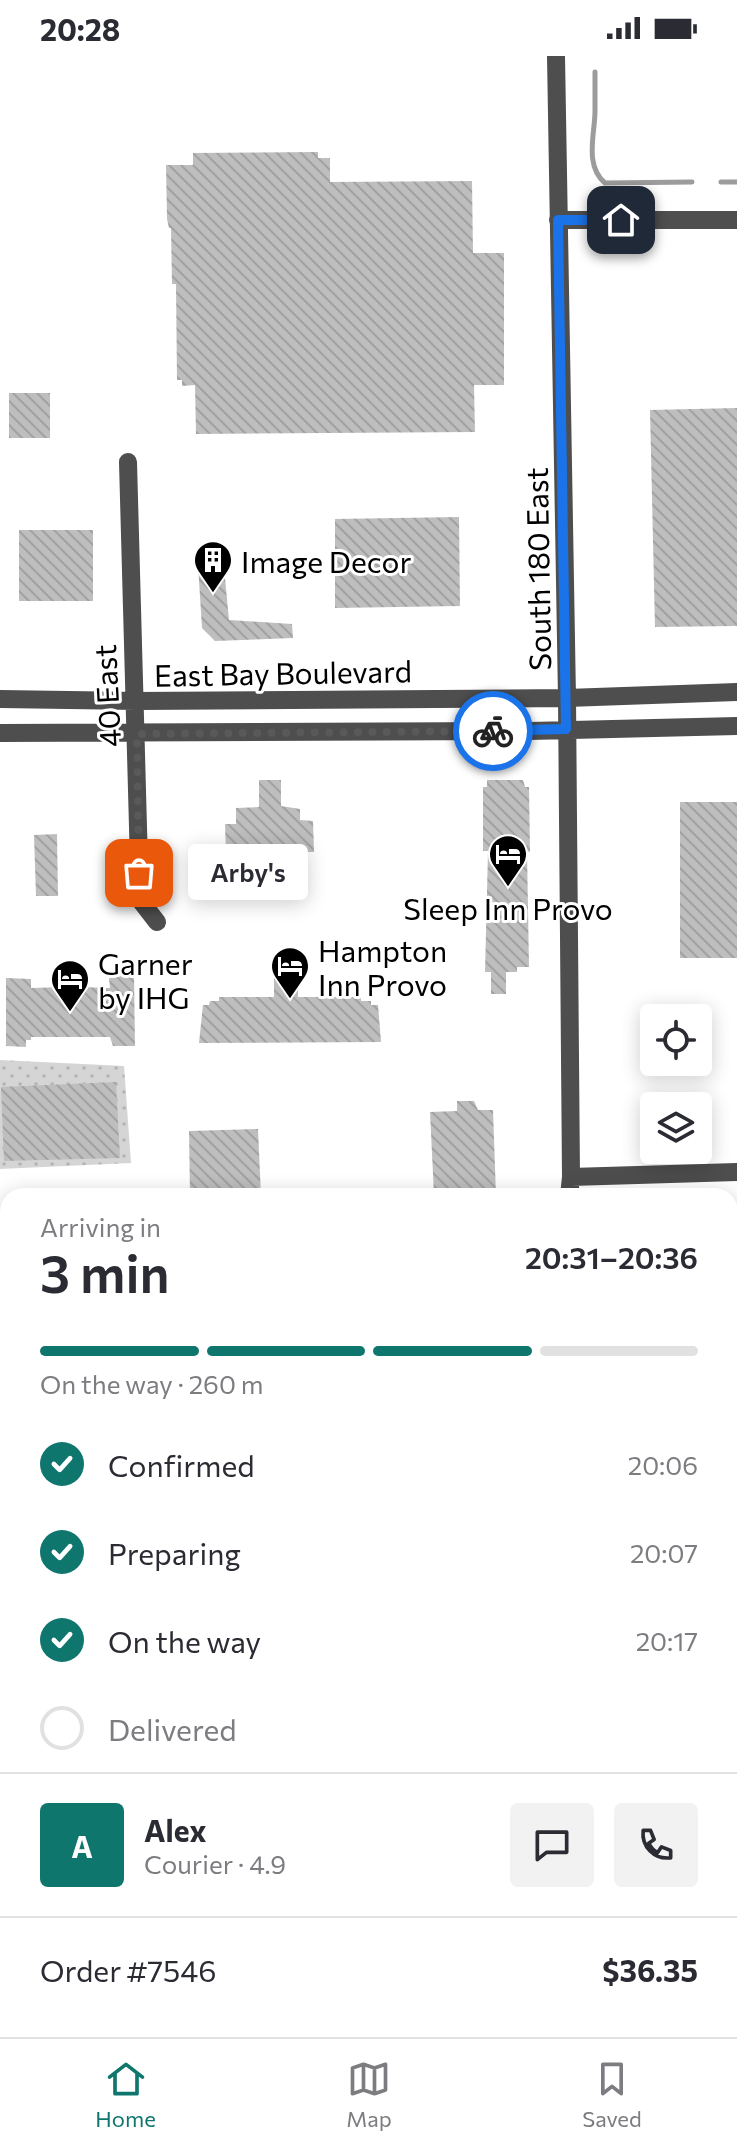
<!DOCTYPE html>
<html lang="en">
<head>
<meta charset="utf-8">
<style>
  body { margin:0; font-family:Commissioner,sans-serif; background:#f2f2f3; color:#2b2b33; height:100vh; display:flex; flex-direction:column; font-size:30px; white-space:nowrap }
  * { box-sizing:border-box; margin:0 }
  p { font-size:26px; color:#7c7c81 }
  .icon { flex:none; width:44px; height:44px; fill:none; stroke:currentColor; stroke-width:2; stroke-linecap:round; stroke-linejoin:round }
  .map { position:relative; flex:1; overflow:hidden }
  .panel { position:absolute; left:0px; top:1132px; width:738px; height:850px; display:flex; flex-direction:column; background:#fff; border-radius:24px 24px 0 0; box-shadow:0 4px 20px #0003 }
  .panel>* { flex:none }
  .tools { position:absolute; left:640px; top:948px; display:grid; gap:16px }
  .tools a { display:grid; place-items:center; width:72px; height:72px; border-radius:8px; background:#fff; box-shadow:0 4px 20px #0003; font-size:40px }
  .pin { position:absolute; display:grid; place-items:center; width:68px; height:68px; color:#fff; margin:-34px; border-radius:16px; box-shadow:0 4px 12px #0006 }
  .courier { position:absolute; display:grid; place-items:center; width:80px; height:80px; margin:-40px; border:6px solid #1a73e8; border-radius:50%; background:#fff; color:#222; box-shadow:0 2px 10px #0007 }
  .bubble { position:absolute; height:56px; border-radius:8px; background:#fff; box-shadow:0 4px 20px #0003; font-size:26px; font-weight:600; line-height:56px; text-align:center }
  .headline em { font-style:normal; font-weight:600 }
  .headline div { display:flex; flex-direction:column-reverse }
  .headline { display:flex; align-items:center; justify-content:space-between; height:136px; padding:0 40px }
  h1 { font-size:52px; font-weight:600; line-height:60px }
  .bar { display:grid; grid-template-columns:repeat(4,1fr); gap:12px 8px; align-content:center; height:96px; padding:0 40px }
  .bar i { height:10px; border-radius:6px; background:#e1e1e2 }
  .bar .on { background:#0f766e }
  .bar p { grid-column:span 4 }
  .line { display:flex; align-items:center; gap:20px; padding:0 40px; border-top:2px solid #e1e1e2 }
  .line div { flex:1 }
  .round { display:grid; place-items:center; flex:none; width:84px; height:84px; border-radius:8px; background:#f2f2f3 }
  ol { padding:0 40px; list-style:none }
  li { display:flex; align-items:center; gap:24px; height:88px }
  li p { margin-inline-start:auto }
  li .icon { padding:8px; border-radius:50%; background:#0f766e; color:#fff; stroke-width:4 }
  li:last-child { color:#7c7c81 }
  li i { width:44px; height:44px; border:4px solid #e1e1e2; border-radius:50% }
  .status { display:flex; justify-content:space-between; align-items:center; height:56px; padding:0 40px; background:#fff; direction:ltr }
  .status svg { height:22px; fill:currentColor }
  .tabs { display:flex; justify-content:space-around; align-items:center; height:112px; border-top:2px solid #e1e1e2; background:#fff; font-size:22px; color:#7c7c81 }
  .tabs a { display:grid; justify-items:center; gap:4px }
  .tabs .on { color:#0f766e }
  .map>svg:first-child { display:block }
</style>
</head>
<body>
<div class="status"><b>20:28</b><svg viewBox="0 0 49 12"><path d="M0 12V9h3v3zM5 12V6h3v6zM10 12V3h3v9zM15 12V0h3v12zM26 1h20v11H26zM47 4h2v5h-2z"/></svg></div>
<div class="map">
<svg width="737" height="1981" viewBox="0 0 737 1981">
  <defs>
    <pattern id="green-dots" width="8" height="8" patternUnits="userSpaceOnUse" patternTransform="scale(2)"><rect width="8" height="8" fill="#d5d5d5"/><path d="M2 2h.1M6 6h.1" fill="none" stroke="#b5b5b5" stroke-width="1.8" stroke-linecap="round"/></pattern>
    <pattern id="building-back-hatch" width="6" height="6" patternUnits="userSpaceOnUse" patternTransform="scale(2)"><rect width="6" height="6" fill="#bebebe"/><path d="M-1 5l2 2M0 0l6 6M5-1l2 2" fill="none" stroke="#a2a2a2"/></pattern>
  </defs>
  <rect width="100%" height="100%" fill="#fff"/>
  <path fill="url(#green-dots)" d="M0 1004 124 1010 131 1107 0 1113Z
    M730 1563H737V1829H730Z"/>
  <g fill="none" stroke-linecap="round" stroke-linejoin="round">
    <path stroke="#9c9c9c" stroke-width="5" d="M595 16C595 29 595 42 595 55 595 78 584 109 605 127L692 126
      M721 126H737"/>
  </g>
  <path fill="url(#building-back-hatch)" d="M318 96V102H330V126L472 125 473 197H504V329H474L475 376 196 378 195 329 182 330V324H177L176 228H172L171 172H169L167 163 166 109H193V97Z
    M9 337H50V382H9Z
    M737 352V570L655 571 650 354Z
    M459 461 460 550 335 552V463Z
    M19 474H93V545H19Z
    M198 509 224 512 229 564 292 568 293 582 215 585 202 572Z
    M259 724H281V750L300 753V764L313 765 314 796H278V804H253V797L226 798 225 768H236V752L259 751Z
    M487 724H523L525 731H529L530 796 527 795 529 911H517V916H506V938H491V916H485L488 795H483V731H487Z
    M680 746H737V902H680Z
    M57 778 58 840H36L34 779Z
    M274 899H298V941H361V945H371V949H378L381 986 199 987 203 949H209L210 945H219V941H274Z
    M66 907H79V931L110 932 109 922 119 921V919H134L135 990H113L110 981H31V984H26V991L6 990V922L31 923V932L66 931Z
    M116 1026 120 1102 4 1105 1 1031Z
    M457 1045H474L478 1054H493L496 1140 434 1139 430 1056 457 1055Z
    M258 1073 261 1140H190L189 1075Z"/>
  <g fill="none" stroke-linecap="round" stroke-linejoin="round">
    <path stroke="#4e4e4e" stroke-width="18" d="M556 0 567 642 571 1121 569 1140
      M558 164H737
      M128 406C132 552 136 698 140 844L157 866
      M0 643 137 645 567 642 737 636
      M0 677 530 675 737 670
      M571 1121 737 1116"/>
  </g>
  <g fill="none" stroke-linecap="round" stroke-linejoin="round">
    <path stroke="#595959" stroke-width="8" stroke-dasharray="0 14.4" d="M139 817 137 678 493 675"/>
    <path stroke="#1a73e8" stroke-width="10" d="M493 675 566 673 558 164H621"/>
  </g>
  <defs>
    <symbol id="building-pin" viewBox="-11 -11 22 30"><path d="M0 17L-7.5 6A9.5 9.5 0 1 1 7.5 6Z" fill="#000" stroke="#fff"/><path d="M-4-6H4V6H1V3H-1V6H-4ZM-2.5-4.3h1.7v1.8h-1.7ZM.8-4.3h1.7v1.8H.8ZM-2.5-1h1.7V.8h-1.7ZM.8-1h1.7V.8H.8Z" fill="#fff"/></symbol>
    <symbol id="hotel-pin" viewBox="-11 -11 22 30"><path d="M0 17L-7.5 6A9.5 9.5 0 1 1 7.5 6Z" fill="#000" stroke="#fff"/><path d="M-6-4.5h1.5V1H6V5H4.5V3h-9V5H-6ZM-4 0a1.8 1.8 0 1 1 3.6 0ZM.5 0V-2.5h3Q6-2.5 6 0Z" fill="#fff"/></symbol>
  </defs>
  <g fill-rule="evenodd">
    <use href="#building-pin" x="191" y="482" width="44" height="60"/>
    <use href="#hotel-pin" x="486" y="776" width="44" height="60"/>
    <use href="#hotel-pin" x="268" y="888" width="44" height="60"/>
    <use href="#hotel-pin" x="48" y="901" width="44" height="60"/>
  </g>
  <g text-anchor="middle" dominant-baseline="central" stroke-width="6" stroke-linejoin="round" paint-order="stroke">
    <g font-size="30" fill="#000" stroke="#fff" text-anchor="start">
      <text x="241" y="504">Image Decor</text>
      <text x="508" y="851" text-anchor="middle">Sleep Inn Provo</text>
      <text x="318" y="893">Hampton<tspan x="318" dy="34">Inn Provo</tspan></text>
      <text x="98" y="906">Garner<tspan x="98" dy="34">by IHG</tspan></text>
    </g>
    <g font-size="30" fill="#000" stroke="#fff">
      <text transform="translate(537 513) rotate(-91)">South 180 East</text>
      <text transform="translate(283 616) rotate(-1)">East Bay Boulevard</text>
      <text transform="translate(106 640) rotate(-93)">40 East</text>
    </g>
  </g>
</svg>
<div class="tools">
<a><svg class="icon" aria-label="locate" viewBox="0 0 24 24"><circle cx="12" cy="12" r="6"/><path d="M12 2v4M12 18v4M2 12h4M18 12h4"/></svg></a>
<a><svg class="icon" aria-label="layers" viewBox="0 0 24 24"><path d="M12 4l9 5-9 5-9-5zM3 14l9 5 9-5"/></svg></a>
</div>
<div class="pin" style="left:139px;top:817px;background:#ea580c"><svg class="icon" aria-label="bag" viewBox="0 0 24 24"><path d="M5 8h14l-1 12H6zM9 8a3 3 0 0 1 6 0"/></svg></div>
<div class="pin" style="left:621px;top:164px;background:#1f2937"><svg class="icon" aria-label="home" viewBox="0 0 24 24"><path d="M3 11l9-7 9 7M6 9v11h12V9"/></svg></div>
<div class="courier" style="left:493px;top:675px"><svg class="icon" aria-label="bike" viewBox="0 0 24 24"><circle cx="6" cy="16" r="4"/><circle cx="18" cy="16" r="4"/><path d="M6 16l4-8h5l3 8M10 8l3 8H6M13 5h3"/></svg></div>
<div class="bubble" style="left:188px;top:788px;width:120px">Arby's</div>
<section class="panel">
<div class="headline"><div><h1>3 min</h1><p>Arriving in</p></div><em>20:31–20:36</em></div>
<div class="bar"><i class="on"></i><i class="on"></i><i class="on"></i><i></i><p>On the way · 260 m</p></div>
<ol>
<li><svg class="icon" aria-label="check" viewBox="0 0 24 24"><path d="M5 12l5 5 9-10"/></svg>Confirmed<p>20:06</p></li>
<li><svg class="icon" aria-label="check" viewBox="0 0 24 24"><path d="M5 12l5 5 9-10"/></svg>Preparing<p>20:07</p></li>
<li><svg class="icon" aria-label="check" viewBox="0 0 24 24"><path d="M5 12l5 5 9-10"/></svg>On the way<p>20:17</p></li>
<li><i></i>Delivered</li>
</ol>
<div class="line" style="height:144px"><b class="round" style="background:#0f766e;color:#fff">A</b><div><b>Alex</b><p>Courier · 4.9</p></div><a class="round"><svg class="icon" aria-label="chat" viewBox="0 0 24 24"><path d="M4 5h16v11H9l-5 4z"/></svg></a><a class="round"><svg class="icon" aria-label="phone" viewBox="0 0 24 24"><path d="M5 4h4l2 5-3 2q2 4 5 5l2-3 5 2v4C11 20 4 13 5 4z"/></svg></a></div>
<div class="line" style="height:104px"><div>Order #7546</div><b>$36.35</b></div>
</section>
</div>
<nav class="tabs">
<a class="on"><svg class="icon" aria-label="home" viewBox="0 0 24 24"><path d="M3 11l9-7 9 7M6 9v11h12V9"/></svg>Home</a>
<a><svg class="icon" aria-label="map" viewBox="0 0 24 24"><path d="M3 6l6-2 6 2 6-2v14l-6 2-6-2-6 2zM9 4v14M15 6v14"/></svg>Map</a>
<a><svg class="icon" aria-label="saved" viewBox="0 0 24 24"><path d="M7 4h10v16l-5-4-5 4z"/></svg>Saved</a>
</nav>
</body>
</html>
